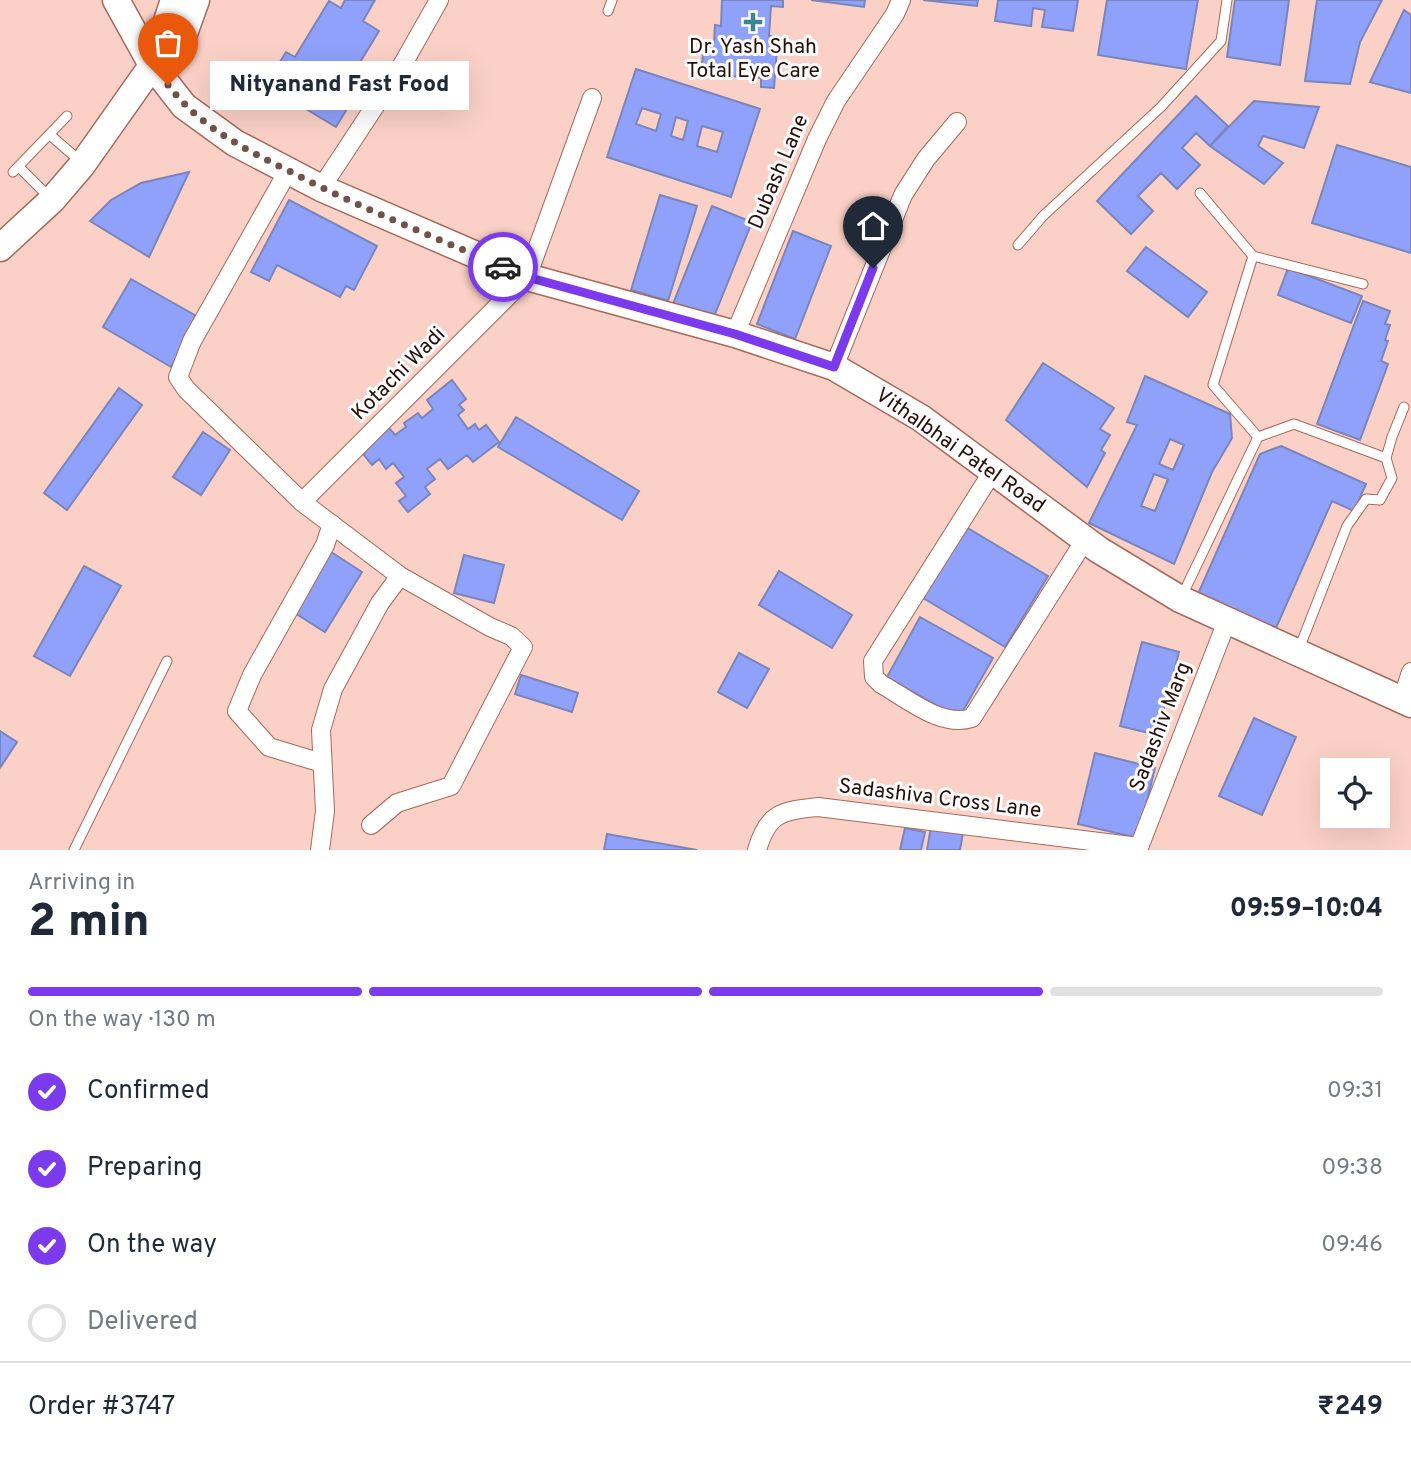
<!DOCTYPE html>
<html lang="en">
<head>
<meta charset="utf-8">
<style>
  body { margin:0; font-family:Overpass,sans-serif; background:#f6f6f7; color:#1f2937; height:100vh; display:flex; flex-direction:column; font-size:26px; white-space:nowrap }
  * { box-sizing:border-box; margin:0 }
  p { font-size:23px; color:#747a83 }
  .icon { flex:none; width:38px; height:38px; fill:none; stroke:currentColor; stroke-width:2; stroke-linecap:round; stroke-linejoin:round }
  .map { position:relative; height:850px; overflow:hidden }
  .details { display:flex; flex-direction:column; background:#fff; flex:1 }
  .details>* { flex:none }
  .buttons { position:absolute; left:1320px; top:758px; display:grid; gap:14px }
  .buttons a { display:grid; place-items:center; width:70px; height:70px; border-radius:0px; background:#fff; box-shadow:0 7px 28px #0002; font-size:35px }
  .pin { position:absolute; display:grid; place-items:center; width:60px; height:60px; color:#fff; margin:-72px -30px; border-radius:50% 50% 50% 0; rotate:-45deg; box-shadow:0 0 7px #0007 }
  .pin .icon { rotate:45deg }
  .courier { position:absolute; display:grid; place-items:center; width:70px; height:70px; margin:-35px; border:5px solid #7c3aed; border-radius:50%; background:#fff; color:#222; box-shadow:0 2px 9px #0007 }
  .bubble { position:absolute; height:49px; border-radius:0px; background:#fff; box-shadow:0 7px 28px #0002; font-size:23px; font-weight:800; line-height:49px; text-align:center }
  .summary em { font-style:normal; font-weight:800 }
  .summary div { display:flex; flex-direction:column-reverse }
  .summary { display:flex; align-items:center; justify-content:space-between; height:119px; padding:0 28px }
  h1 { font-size:46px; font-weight:800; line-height:52px }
  .bar { display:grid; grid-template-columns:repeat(4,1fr); gap:10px 7px; align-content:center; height:84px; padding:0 28px }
  .bar i { height:9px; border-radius:5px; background:#e0e1e3 }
  .bar .selected { background:#7c3aed }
  .bar p { grid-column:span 4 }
  .line { display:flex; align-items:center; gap:18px; padding:0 28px; border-top:2px solid #e0e1e3 }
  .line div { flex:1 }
  ol { padding:0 28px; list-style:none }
  li { display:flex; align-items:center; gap:21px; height:77px }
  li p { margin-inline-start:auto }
  li .icon { padding:7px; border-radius:50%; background:#7c3aed; color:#fff; stroke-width:4 }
  li:last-child { color:#747a83 }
  li i { width:38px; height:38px; border:4px solid #e0e1e3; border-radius:50% }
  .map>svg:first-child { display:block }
</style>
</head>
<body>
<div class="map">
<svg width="1411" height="850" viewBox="0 0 1411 850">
  <rect width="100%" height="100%" fill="#fbd1c7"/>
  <path fill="#90a1fb" stroke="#7a85bb" stroke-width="2" fill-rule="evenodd" d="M345 0H375L363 21 379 31 345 87 356 94 336 127 266 85 286 52 295 57 329 1 341 8Z
    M722 0H783V7L771 6 769 36H778L774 88 761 87V78L730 76 731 66 702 64 704 41 714 42 715 25 721 26Z
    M811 0H865L864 7Z
    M923 0H978L977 6Z
    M998 0H1078L1073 31 1042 27 1045 10 1033 8 1031 26 995 21Z
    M1107 0H1198L1186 69 1098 55Z
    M1235 0H1289L1280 65 1227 57Z
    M1317 0H1382L1360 42 1350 84 1305 81Z
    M1404 10 1411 15V93L1370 82Z
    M636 69 760 109 731 197 607 157ZM642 108 661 114 656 131 636 124ZM676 117 688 121 683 140 671 136ZM702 126 723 132 717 152 697 146Z
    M1196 96 1228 126 1210 146 1196 133 1182 148 1200 165 1177 189 1161 173 1138 196 1153 211 1131 234 1097 201Z
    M1254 101 1319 107 1304 148 1263 136 1258 146 1283 163 1264 184 1210 146Z
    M1337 145 1411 167V253L1312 223Z
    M189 172 149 257 90 221 111 200 141 183Z
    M660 195 697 206 668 301 631 290Z
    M289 200 377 246 354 290 346 286 340 297 277 265 269 281 251 272Z
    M712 206 752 222 713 319 673 304Z
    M793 231 831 246 795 339 757 324Z
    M1146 247 1207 292 1188 317 1127 271Z
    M1288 268 1362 296 1351 323 1278 295Z
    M131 279 200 318 171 367 103 327Z
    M1363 301 1390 311 1385 324 1390 325 1385 340 1388 341 1381 361 1388 364 1360 440 1317 424Z
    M1043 363 1114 408 1100 429 1110 435 1101 450 1105 453 1087 487 1006 420Z
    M1145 376 1230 414 1232 438 1212 472 1174 564 1089 523 1137 425 1127 422ZM1170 439 1184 445 1173 470 1159 464ZM1154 474 1168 479 1155 511 1141 506Z
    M452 380 466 399 459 405 464 410 458 415 468 429 475 424 479 430 486 425 499 442 473 462 467 455 448 469 440 459 427 469 435 479 425 487 430 494 408 512 399 501 406 496 396 483 404 477 393 463 386 469 379 459 372 465 360 450 389 428 395 435 406 427 404 423 418 413 422 418 433 409 427 400Z
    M119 388 142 405 67 510 44 493Z
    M516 417 639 491 622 520 498 447Z
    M203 432 230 450 201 495 173 477Z
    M1281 446 1366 484 1354 511 1332 501 1276 628 1198 594 1260 454Z
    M966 527 1048 576 1005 647 923 598Z
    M328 550 362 572 325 632 290 610Z
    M464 555 504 565 494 603 454 593Z
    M84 566 121 586 70 676 34 656Z
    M779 571 852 615 832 648 759 605Z
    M920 617 993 658 959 718 887 677Z
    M1142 642 1179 652 1157 735 1120 726Z
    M739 653 769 669 747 708 718 692Z
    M521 675 578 693 572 712 515 694Z
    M1254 718 1296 737 1262 815 1219 796Z
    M0 731 17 742 0 768Z
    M1095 753 1155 768 1138 838 1078 824Z
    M932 821 964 827 960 850H927Z
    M905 828 925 832 921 850H900Z
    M607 834 697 850H604Z"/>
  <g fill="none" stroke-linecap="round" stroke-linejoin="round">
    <defs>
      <path id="lane" d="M608 11 612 0
        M50 135 80 161
        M19 167 50 198
        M13 172 67 116
        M1018 245 1043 216 1161 107 1221 41 1227 0
        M1253 256 1363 284
        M1258 437 1294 424 1386 458 1392 437 1404 407
        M1181 598 1258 437 1213 385 1253 256 1200 193
        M1299 649 1347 526 1366 499 1380 500 1392 478 1386 458
        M74 850 167 661"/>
      <path id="street" d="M288 171 192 341 178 377 186 389 302 502 400 576 490 627 511 636 523 647 451 786 397 803 371 825
        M321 188 404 62 439 0
        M735 334 817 139 836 101 895 14 901 0
        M834 367 903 195 926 159 957 122
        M993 471 873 661 874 677 881 684C908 699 941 728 972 718L1085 540
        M302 502 527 277 592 98
        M1402 700 1411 672
        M322 763 269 747 237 711 252 675 325 545 332 524
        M320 850 325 811 321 730 333 689 380 603 400 576
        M757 850C768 812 782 811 818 807L1139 847
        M1138 850 1227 621"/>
      <path id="secondary" d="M116 0 152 65 184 106 235 143 321 188 527 277 735 334 834 367 921 418 1099 550 1180 599 1411 704
        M161 53 164 30 174 0
        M0 248 52 200 82 165 161 53 182 39 196 0"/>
    </defs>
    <use href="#lane" stroke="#a6695a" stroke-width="11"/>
    <use href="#street" stroke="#a6695a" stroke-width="20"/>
    <use href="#secondary" stroke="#a6695a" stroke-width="29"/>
    <use href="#lane" stroke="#fff" stroke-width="9"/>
    <use href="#street" stroke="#fff" stroke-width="18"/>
    <use href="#secondary" stroke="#fff" stroke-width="26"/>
  </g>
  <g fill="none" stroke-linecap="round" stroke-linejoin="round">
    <path stroke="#70524b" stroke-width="7" stroke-dasharray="0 12.6" d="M168 85C200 127 243 148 289 171 358 207 432 236 503 267"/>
    <path stroke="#7c3aed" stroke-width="9" d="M503 267 527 277 735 334 834 367 873 268"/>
  </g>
  <path fill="#408493" stroke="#fdfdfd" stroke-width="2.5" d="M749.5 11.5h7v7h7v7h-7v7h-7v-7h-7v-7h7z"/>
  <g text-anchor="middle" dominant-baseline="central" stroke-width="6" stroke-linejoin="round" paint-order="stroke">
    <g font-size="21" fill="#250e08" stroke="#fdfdfd">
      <text x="753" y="47">Dr. Yash Shah<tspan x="753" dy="24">Total Eye Care</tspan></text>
    </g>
    <g font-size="21" fill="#250e08" stroke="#fdfdfd">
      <text transform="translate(779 172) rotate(-67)">Dubash Lane</text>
      <text transform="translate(399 374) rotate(-45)">Kotachi Wadi</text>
      <text transform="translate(960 451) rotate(35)">Vithalbhai Patel Road</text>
      <text transform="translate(1161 727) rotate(-69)">Sadashiv Marg</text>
      <text transform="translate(940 799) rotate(7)">Sadashiva Cross Lane</text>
    </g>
  </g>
</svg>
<div class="buttons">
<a><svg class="icon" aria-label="locate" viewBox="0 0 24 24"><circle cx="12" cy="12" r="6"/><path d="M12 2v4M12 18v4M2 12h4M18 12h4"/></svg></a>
</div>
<div class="pin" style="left:168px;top:85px;background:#ea580c"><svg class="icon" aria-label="bag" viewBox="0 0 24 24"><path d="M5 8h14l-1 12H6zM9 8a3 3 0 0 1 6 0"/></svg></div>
<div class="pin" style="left:873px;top:268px;background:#1f2937"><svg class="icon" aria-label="home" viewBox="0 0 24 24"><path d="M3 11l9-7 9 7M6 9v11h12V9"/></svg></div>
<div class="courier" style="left:503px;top:267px"><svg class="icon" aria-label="car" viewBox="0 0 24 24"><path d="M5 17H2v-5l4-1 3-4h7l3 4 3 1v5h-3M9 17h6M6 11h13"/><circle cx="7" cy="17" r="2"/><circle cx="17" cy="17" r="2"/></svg></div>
<div class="bubble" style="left:210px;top:61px;width:259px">Nityanand Fast Food</div>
</div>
<section class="details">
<div class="summary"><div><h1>2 min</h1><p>Arriving in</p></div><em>09:59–10:04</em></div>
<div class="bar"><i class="selected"></i><i class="selected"></i><i class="selected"></i><i></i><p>On the way · 130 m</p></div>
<ol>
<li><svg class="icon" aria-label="check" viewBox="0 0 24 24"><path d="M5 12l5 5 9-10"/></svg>Confirmed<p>09:31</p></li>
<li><svg class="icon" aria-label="check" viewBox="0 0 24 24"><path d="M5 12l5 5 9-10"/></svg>Preparing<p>09:38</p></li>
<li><svg class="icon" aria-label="check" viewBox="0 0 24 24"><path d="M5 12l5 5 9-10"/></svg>On the way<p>09:46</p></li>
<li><i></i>Delivered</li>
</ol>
<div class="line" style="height:91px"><div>Order #3747</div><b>₹249</b></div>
</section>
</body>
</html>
